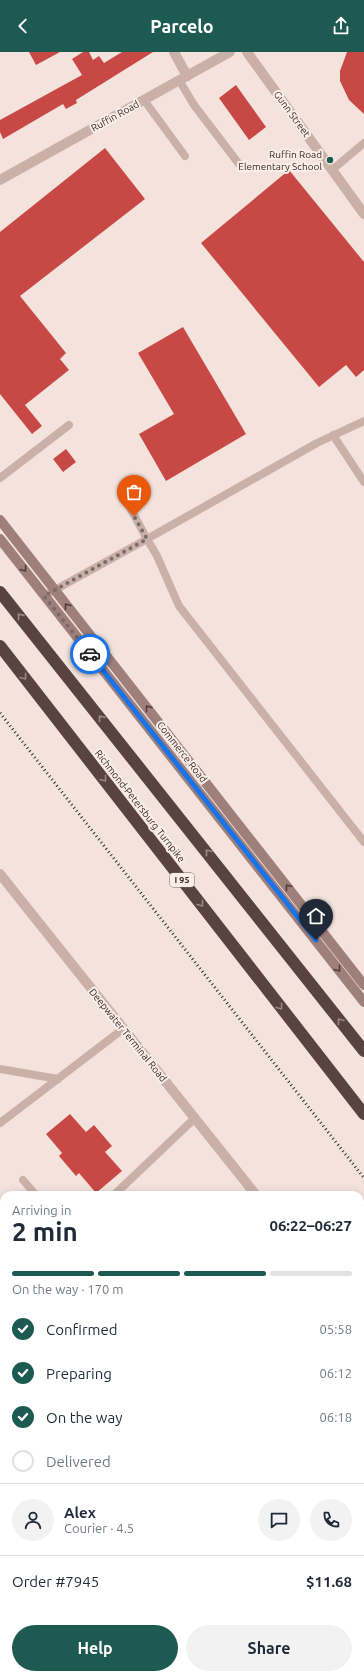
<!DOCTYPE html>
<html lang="en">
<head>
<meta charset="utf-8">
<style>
  body { margin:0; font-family:Ubuntu,sans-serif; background:#f2f2f3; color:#1f2937; height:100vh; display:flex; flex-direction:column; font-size:15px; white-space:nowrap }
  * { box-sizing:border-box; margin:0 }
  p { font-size:13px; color:#747a83 }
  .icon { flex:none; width:22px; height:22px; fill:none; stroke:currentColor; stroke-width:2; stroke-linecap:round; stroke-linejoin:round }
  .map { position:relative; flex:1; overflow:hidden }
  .details { position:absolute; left:0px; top:1139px; width:364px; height:488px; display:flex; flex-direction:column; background:#fff; border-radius:12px 12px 0 0; box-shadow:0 2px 10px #0003 }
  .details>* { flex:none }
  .pin { position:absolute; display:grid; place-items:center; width:34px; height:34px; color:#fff; margin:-41px -17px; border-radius:50% 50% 50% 0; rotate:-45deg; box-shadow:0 0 4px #0007 }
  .pin .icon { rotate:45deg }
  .courier { position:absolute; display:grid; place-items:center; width:40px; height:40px; margin:-20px; border:3px solid #1a73e8; border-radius:50%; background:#fff; color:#222; box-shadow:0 1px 5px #0007 }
  .head em { font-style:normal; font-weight:600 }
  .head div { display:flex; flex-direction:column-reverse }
  .head { display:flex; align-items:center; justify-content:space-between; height:68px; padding:0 12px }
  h1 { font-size:26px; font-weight:600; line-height:30px }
  .bar { display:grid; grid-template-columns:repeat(4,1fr); gap:6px 4px; align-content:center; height:48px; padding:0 12px }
  .bar i { height:5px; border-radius:3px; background:#e0e1e3 }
  .bar .active { background:#1d5a51 }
  .bar p { grid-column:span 4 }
  .line { display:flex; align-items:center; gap:10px; padding:0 12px; border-top:1px solid #e0e1e3 }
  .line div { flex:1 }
  .round { display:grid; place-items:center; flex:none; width:42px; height:42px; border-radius:21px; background:#f2f2f3 }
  ol { padding:0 12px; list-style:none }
  li { display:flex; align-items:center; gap:12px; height:44px }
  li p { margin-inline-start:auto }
  li .icon { padding:4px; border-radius:50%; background:#1d5a51; color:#fff; stroke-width:4 }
  li:last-child { color:#747a83 }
  li i { width:22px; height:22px; border:2px solid #e0e1e3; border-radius:50% }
  .cta { display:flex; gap:8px; margin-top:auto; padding:8px 12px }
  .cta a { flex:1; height:46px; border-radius:24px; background:#1d5a51; color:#fff; font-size:16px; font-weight:600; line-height:46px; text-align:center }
  .cta a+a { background:#f2f2f3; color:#1f2937 }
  header { display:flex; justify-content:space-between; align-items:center; height:52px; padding:0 12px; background:#1d5a51; color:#fff; font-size:18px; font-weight:600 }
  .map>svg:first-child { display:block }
</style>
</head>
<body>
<header><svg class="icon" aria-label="back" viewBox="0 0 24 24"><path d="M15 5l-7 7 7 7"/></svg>Parcelo<svg class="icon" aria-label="share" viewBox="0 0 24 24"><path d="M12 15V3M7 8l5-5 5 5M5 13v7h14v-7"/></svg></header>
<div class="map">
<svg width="364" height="1627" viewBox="0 0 364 1627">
  <rect width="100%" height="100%" fill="#f3e3dc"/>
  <path fill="#c84845" d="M29 0H60L36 13Z
    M83 0H89L93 8 99 4 104 11 122 0H153L76 48 77 51 66 57 63 52 3 87 0 80V68L82 23 72 7Z
    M347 0H364V62L349 48 340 29V19Z
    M236 33 266 75 249 88 219 46Z
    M105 96 145 147 20 244 66 301 60 307 69 318 25 353 42 374 32 382 0 342V180Z
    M289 118 364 210V318L356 325 346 313 319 335 201 191Z
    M183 275 246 382 166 429 139 382 174 362 138 301Z
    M66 397 76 410 63 420 53 407Z
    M70 1062 86 1080 94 1073 112 1094 105 1100 122 1119 96 1141 79 1121 76 1124 59 1104 62 1101 46 1082Z"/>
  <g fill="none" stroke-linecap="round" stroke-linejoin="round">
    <path stroke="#cbb0a8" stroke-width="8" d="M179 28 194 53 239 112
      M144 48 185 104
      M332 118 364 91
      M364 369 317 391 147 487 157 504 179 554 364 790
      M333 383 364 430
      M0 426 69 373
      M44 544 147 487 128 452
      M0 1017 58 1027
      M0 1071 123 977
      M23 1128 36 1143
      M114 1143 195 1066
      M0 1295 4 1301
      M360 1327 364 1323
      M0 1427 4 1445
      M0 1542 4 1541
      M360 1564 364 1562"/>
    <path stroke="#cbb0a8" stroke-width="10" d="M174 0 187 24
      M247 0 364 162
      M0 822 256 1143
      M360 1273 364 1278"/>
    <path stroke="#cbb0a8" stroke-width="10" d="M0 128 230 0"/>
    <path stroke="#9f7f79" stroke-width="10" d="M0 468 364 933
      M0 487 364 950"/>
    <path stroke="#59423f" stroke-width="12" d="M0 540 364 999
      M0 594 364 1062"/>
    <path stroke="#382a28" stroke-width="3" stroke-dasharray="1 3" stroke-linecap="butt" d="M0 661 364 1126"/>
  </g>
  <defs><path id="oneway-chevron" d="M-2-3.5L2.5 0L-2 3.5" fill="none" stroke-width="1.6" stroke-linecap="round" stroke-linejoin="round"/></defs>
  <g stroke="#523f3c">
    <use href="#oneway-chevron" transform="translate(24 517) rotate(52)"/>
    <use href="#oneway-chevron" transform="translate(67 554) rotate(-128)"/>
    <use href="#oneway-chevron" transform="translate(148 656) rotate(-128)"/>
    <use href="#oneway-chevron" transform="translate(288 835) rotate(-128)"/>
    <use href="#oneway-chevron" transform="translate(338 917) rotate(52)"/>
  </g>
  <g stroke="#998783">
    <use href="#oneway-chevron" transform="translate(20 564) rotate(-129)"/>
    <use href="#oneway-chevron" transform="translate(24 625) rotate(52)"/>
    <use href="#oneway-chevron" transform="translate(101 666) rotate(-129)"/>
    <use href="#oneway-chevron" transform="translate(104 727) rotate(52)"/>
    <use href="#oneway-chevron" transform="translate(208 800) rotate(-128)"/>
    <use href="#oneway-chevron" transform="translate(201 852) rotate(52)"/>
    <use href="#oneway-chevron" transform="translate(280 955) rotate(52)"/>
    <use href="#oneway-chevron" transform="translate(340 969) rotate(-128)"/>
  </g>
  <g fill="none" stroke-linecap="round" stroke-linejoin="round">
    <path stroke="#796b67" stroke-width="4" stroke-dasharray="0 7.2" d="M90 602 44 544 147 487 134 464"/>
    <path stroke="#1a73e8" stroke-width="5" d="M90 602 316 888"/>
  </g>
  <circle fill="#1d5a51" stroke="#faeee9" stroke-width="1.5" cx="330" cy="108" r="4"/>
  <g text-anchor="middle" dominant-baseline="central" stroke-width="4" stroke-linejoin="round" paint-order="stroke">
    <rect fill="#faeee9" stroke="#726562" stroke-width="1" x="170" y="821" width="24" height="14" rx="3"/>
    <g font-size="9" font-weight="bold" fill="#382a28">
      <text x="182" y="828">I 95</text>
    </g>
    <g font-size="10" fill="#382a28" stroke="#faeee9">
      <text transform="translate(292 62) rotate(54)">Gunn Street</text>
      <text transform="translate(115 64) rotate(-29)">Ruffin Road</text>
      <text transform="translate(182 700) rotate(52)">Commerce Road</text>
      <text transform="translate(140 754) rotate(52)">Richmond-Petersburg Turnpike</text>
      <text transform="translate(128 983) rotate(51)">Deepwater Terminal Road</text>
    </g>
    <g font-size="10" fill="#382a28" stroke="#faeee9" text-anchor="end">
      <text x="322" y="102">Ruffin Road<tspan x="322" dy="12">Elementary School</tspan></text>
    </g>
  </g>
</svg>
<div class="pin" style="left:134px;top:464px;background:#ea580c"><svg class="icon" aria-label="bag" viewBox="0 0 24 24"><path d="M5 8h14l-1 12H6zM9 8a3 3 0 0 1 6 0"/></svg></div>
<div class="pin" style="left:316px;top:888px;background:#1f2937"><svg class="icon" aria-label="home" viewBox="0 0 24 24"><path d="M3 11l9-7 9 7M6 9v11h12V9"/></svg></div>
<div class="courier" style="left:90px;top:602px"><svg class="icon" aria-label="car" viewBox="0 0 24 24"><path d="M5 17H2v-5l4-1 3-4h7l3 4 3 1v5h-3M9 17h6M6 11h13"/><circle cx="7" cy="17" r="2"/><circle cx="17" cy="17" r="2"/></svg></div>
<section class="details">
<div class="head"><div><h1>2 min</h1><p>Arriving in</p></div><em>06:22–06:27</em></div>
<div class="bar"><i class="active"></i><i class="active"></i><i class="active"></i><i></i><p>On the way · 170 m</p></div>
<ol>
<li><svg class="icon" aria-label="check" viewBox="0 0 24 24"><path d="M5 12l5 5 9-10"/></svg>Confirmed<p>05:58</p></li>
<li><svg class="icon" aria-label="check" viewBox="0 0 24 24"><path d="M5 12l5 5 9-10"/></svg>Preparing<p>06:12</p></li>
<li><svg class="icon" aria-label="check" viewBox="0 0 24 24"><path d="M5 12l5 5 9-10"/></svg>On the way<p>06:18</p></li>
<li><i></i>Delivered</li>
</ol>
<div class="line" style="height:72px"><a class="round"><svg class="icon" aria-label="person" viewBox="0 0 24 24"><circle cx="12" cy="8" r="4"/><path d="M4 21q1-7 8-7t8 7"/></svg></a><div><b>Alex</b><p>Courier · 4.5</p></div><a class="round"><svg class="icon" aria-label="chat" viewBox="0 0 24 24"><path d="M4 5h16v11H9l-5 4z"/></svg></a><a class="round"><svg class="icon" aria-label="phone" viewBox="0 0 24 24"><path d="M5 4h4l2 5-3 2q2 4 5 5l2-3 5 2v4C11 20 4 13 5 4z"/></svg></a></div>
<div class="line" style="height:52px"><div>Order #7945</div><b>$11.68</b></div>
<div class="cta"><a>Help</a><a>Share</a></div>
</section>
</div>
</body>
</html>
